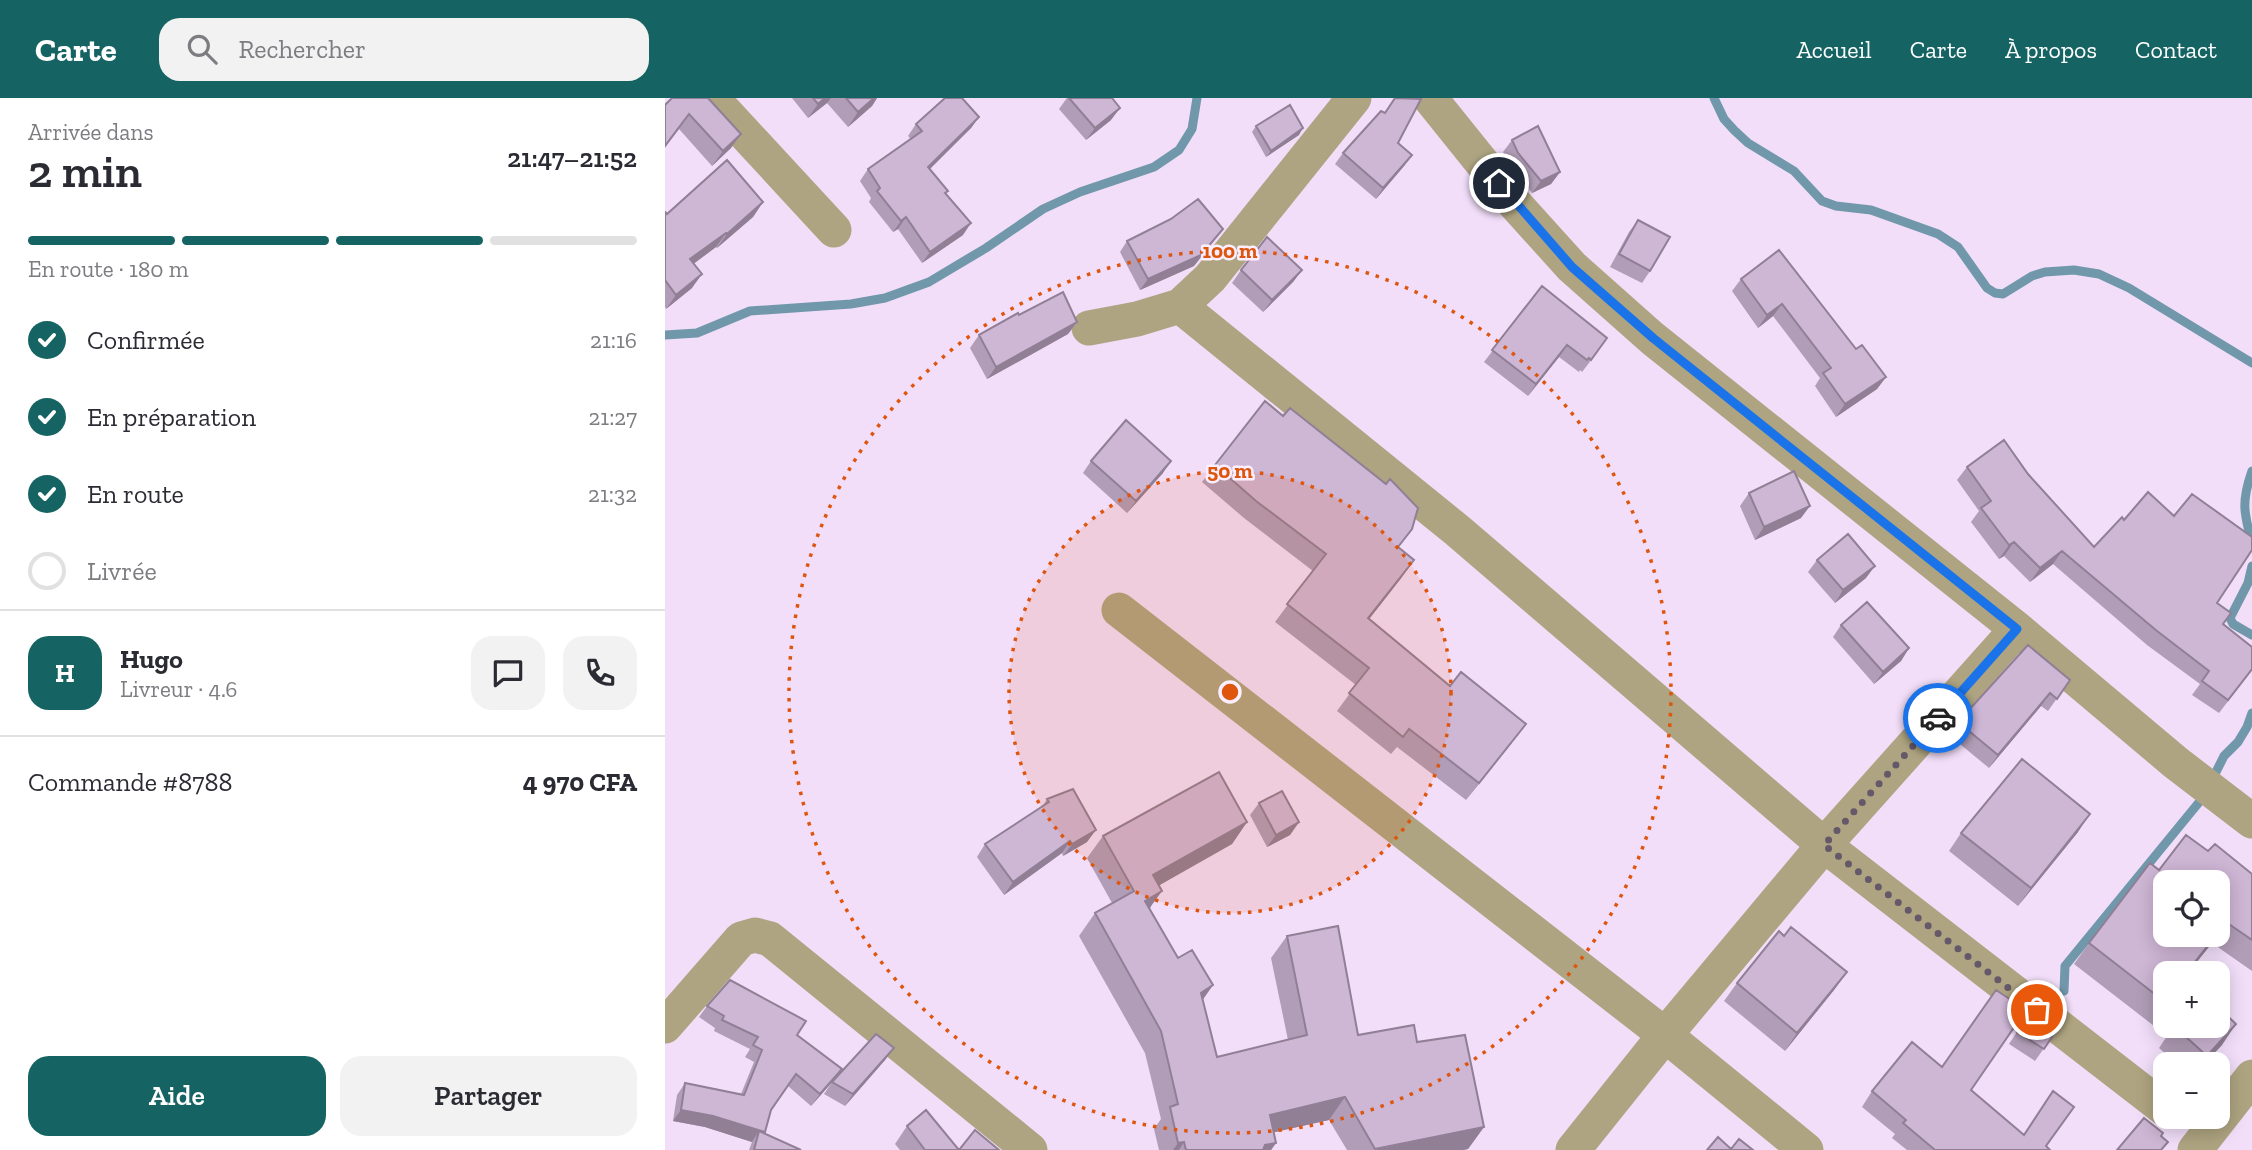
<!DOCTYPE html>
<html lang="fr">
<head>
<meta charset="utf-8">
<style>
  body { margin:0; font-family:"Zilla Slab",serif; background:#f2f2f3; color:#2b2b33; height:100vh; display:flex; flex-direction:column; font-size:26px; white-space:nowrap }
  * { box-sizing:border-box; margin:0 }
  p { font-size:23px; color:#7c7c81 }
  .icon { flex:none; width:38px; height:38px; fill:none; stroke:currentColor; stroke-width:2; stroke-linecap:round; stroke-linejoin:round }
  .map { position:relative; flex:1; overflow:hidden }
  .sheet { display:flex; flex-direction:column; background:#fff; width:665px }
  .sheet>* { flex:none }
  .buttons { position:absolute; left:1488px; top:772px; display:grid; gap:14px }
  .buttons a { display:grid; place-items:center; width:77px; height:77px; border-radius:14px; background:#fff; box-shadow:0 4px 18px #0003; font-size:35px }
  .pin { position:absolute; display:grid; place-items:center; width:60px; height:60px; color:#fff; margin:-30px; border:4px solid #fff; border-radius:50%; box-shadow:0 2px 7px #0007 }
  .courier { position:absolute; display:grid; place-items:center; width:70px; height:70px; margin:-35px; border:5px solid #1a73e8; border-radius:50%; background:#fff; color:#222; box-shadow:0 2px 9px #0007 }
  .summary em { font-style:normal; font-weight:600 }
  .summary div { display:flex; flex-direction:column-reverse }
  .summary { display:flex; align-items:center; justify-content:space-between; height:119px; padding:0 28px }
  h1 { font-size:46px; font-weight:600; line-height:52px }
  .bar { display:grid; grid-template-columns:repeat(4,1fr); gap:10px 7px; align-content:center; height:84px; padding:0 28px }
  .bar i { height:9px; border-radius:5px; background:#e1e1e2 }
  .bar .on { background:#156463 }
  .bar p { grid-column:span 4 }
  .line { display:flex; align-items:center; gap:18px; padding:0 28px; border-top:2px solid #e1e1e2 }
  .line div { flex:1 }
  .round { display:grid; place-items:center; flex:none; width:74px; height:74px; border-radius:21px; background:#f2f2f3 }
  ol { padding:0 28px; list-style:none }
  li { display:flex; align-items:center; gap:21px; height:77px }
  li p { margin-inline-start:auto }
  li .icon { padding:7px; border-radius:50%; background:#156463; color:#fff; stroke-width:4 }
  li:last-child { color:#7c7c81 }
  li i { width:38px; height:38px; border:4px solid #e1e1e2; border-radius:50% }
  .action { display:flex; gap:14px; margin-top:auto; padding:14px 28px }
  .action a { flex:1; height:80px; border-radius:21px; background:#156463; color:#fff; font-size:28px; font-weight:600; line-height:80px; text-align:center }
  .action a+a { background:#f2f2f3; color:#2b2b33 }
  header { display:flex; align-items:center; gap:42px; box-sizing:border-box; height:98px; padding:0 35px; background:#156463; color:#fff }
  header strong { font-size:33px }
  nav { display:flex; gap:38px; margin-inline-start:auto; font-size:24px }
  .search { width:490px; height:63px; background:#f2f2f3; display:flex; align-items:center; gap:18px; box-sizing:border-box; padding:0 24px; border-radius:21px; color:#7c7c81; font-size:26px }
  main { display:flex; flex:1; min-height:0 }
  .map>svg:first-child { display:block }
</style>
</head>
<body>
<header>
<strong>Carte</strong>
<div class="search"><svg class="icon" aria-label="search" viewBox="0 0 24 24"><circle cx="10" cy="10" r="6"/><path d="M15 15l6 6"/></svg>Rechercher</div>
<nav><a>Accueil</a><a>Carte</a><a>À propos</a><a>Contact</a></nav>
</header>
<main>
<section class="sheet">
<div class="summary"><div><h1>2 min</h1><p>Arrivée dans</p></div><em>21:47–21:52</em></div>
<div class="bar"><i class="on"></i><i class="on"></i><i class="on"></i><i></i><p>En route · 180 m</p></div>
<ol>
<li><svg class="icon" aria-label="check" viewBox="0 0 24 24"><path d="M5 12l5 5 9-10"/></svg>Confirmée<p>21:16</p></li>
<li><svg class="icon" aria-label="check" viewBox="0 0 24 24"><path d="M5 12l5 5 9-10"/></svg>En préparation<p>21:27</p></li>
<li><svg class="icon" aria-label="check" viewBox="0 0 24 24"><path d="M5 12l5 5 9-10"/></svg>En route<p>21:32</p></li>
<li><i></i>Livrée</li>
</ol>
<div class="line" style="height:126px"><b class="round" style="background:#156463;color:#fff">H</b><div><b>Hugo</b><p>Livreur · 4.6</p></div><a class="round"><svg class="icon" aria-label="chat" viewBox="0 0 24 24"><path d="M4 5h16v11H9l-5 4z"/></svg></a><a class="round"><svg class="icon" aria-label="phone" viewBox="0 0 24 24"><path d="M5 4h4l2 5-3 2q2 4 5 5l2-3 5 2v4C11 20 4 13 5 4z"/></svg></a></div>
<div class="line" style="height:91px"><div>Commande #8788</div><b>4 970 CFA</b></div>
<div class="action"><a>Aide</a><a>Partager</a></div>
</section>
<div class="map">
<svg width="1587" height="1052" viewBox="0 0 1587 1052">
  <rect width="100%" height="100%" fill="#f2def9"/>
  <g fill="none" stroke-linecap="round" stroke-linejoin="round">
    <path stroke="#7197aa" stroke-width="9" d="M1049 0 1059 21 1069 32 1083 45 1129 73 1157 103 1171 108 1206 112 1273 136 1293 149 1322 190 1330 195 1338 196 1367 178 1380 174 1409 172 1434 176 1464 190 1587 265
      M0 237 32 235 85 213 186 206 220 200 264 184 321 150 378 111 415 94 489 69 514 52 527 31 532 0
      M1587 373C1576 404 1579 415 1587 446
      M1587 468 1583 485 1565 520 1568 526 1587 537
      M1546 684 1559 658 1573 644 1582 629 1587 615
      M1399 893 1400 868 1540 697"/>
    <path stroke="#aea481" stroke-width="35" d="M47 0 169 132
      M765 0 851 107 907 169 987 240 1352 531 1510 664 1587 723
      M515 208 793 433 1159 747 1500 1011
      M424 230 472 221 515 208 545 180 689 0
      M454 512 1000 937 1141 1052
      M0 928 76 841 90 837 105 841 365 1052
      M908 1052 1000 937 1159 747 1352 531
      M1530 1052 1587 979"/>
  </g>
  <path fill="#b19db7" d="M7 0 66 50 47 68 14 31 0 49V7Z
    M127 0H212L207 8 183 29 162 5 143 20Z
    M402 0H447L446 22 421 42 394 11Z
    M314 19 306 30 264 71 281 96 298 137 257 165 233 131 228 134 204 104 206 100 195 83 203 71 246 41 243 38 251 26Z
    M591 28 634 37 601 59 587 34Z
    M847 42 895 74 886 86 867 95 845 67 838 54Z
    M733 45 747 57 739 68 711 101 670 66 678 55Z
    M98 104 88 119 52 150 51 149 28 166 27 190 1 211 0 209V114L2 116Z
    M973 122 985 173 977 185 945 169 964 134Z
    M550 141 529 168 475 192 455 154 462 143Z
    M576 172H637L628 184 598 214 567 185Z
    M1076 181 1191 251 1221 279 1212 291 1171 319 1150 288 1155 280 1108 218 1093 230 1067 193Z
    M877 188 934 252 917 274 915 272 914 274 894 259 863 298 819 264Z
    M354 217 412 224 403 236 322 281 305 250 314 237Z
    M426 363 498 375 462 415 418 375Z
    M550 367 734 450 737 479 704 521 848 643 801 702 732 649 726 656 672 613 691 587 610 524 648 473 579 420 537 384Z
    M1302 369 1363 376 1429 449 1552 505 1558 526 1587 549V572L1554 615 1527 597 1535 586 1482 547 1388 466 1365 484 1339 458 1334 461 1306 424 1314 413 1292 382Z
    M1084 395 1136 420 1090 442 1075 408Z
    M1152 462 1201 480 1170 505 1143 474Z
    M1176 527 1244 550 1236 563 1209 586 1168 539Z
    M1405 582 1383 613 1376 608 1324 670 1284 637 1293 624Z
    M382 701 422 744 398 758 397 755 339 797 312 759 320 746 377 709Z
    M594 705 634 724 625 737 602 749 585 717Z
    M582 724 567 746 494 787 485 811 513 860 548 887 537 902 552 959 623 942 606 860 622 838 693 937 752 944 819 1029 803 1051 798 1052H682L664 1022 609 1034 611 1045 606 1052H494L489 1031 496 1021 480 955 414 838 430 815 447 805 422 760 438 738Z
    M1413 734 1353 808 1284 753 1296 735Z
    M1543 753 1587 776V873L1547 845 1523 875H1500V928H1552L1557 947 1539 966H1512L1494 950 1502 938 1409 866 1424 845 1494 772Z
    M1119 838 1182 874 1169 892 1120 953 1059 903 1072 885Z
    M42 908 132 937 177 971 169 982 229 950 220 962 180 1008 159 996 167 984 146 1008 123 988 106 1012 99 1035 136 1052H84L87 1044 40 1029 8 1023 12 997 20 985 76 996 89 964 80 959 85 951 49 933 50 930 34 919Z
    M1366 913 1391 933 1370 963 1344 946Z
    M1277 969 1358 1036 1381 1048 1385 1052H1242L1227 1040 1230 1036 1197 1009 1207 993Z
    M242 1028 294 1052H235L230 1046Z"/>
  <path fill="#907f95" d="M160 0H166L162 5 143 20 153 6Z
    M208 0H212L207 8 183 29 193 14Z
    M455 10 446 22 421 42 430 30Z
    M314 19 306 30 255 81 263 69Z
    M638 30 634 37 601 59 606 53Z
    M76 36 66 50 47 68 58 53Z
    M747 57 739 68 711 101 718 90Z
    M895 74 886 86 867 95 876 83Z
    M98 104 88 119 52 150 62 136Z
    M241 119 233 131 228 134 236 123Z
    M306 125 298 137 257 165 265 154Z
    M558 131 529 168 475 192 483 181Z
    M61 135 51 149 15 176 25 161Z
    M637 172 628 184 598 214 607 202Z
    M37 176 27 190 1 211 11 197Z
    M1117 206 1108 218 1093 230 1102 217Z
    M412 224 403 236 322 281 331 269Z
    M902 247 894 259 863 298 871 286Z
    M1221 279 1212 291 1171 319 1180 306Z
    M506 363 498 375 462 415 471 403Z
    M1145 408 1136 420 1090 442 1099 429Z
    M1349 444 1339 458 1334 461 1344 447Z
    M1397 453 1388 466 1365 484 1375 470Z
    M749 462 737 479 691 538 703 520Z
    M1210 468 1201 480 1170 505 1178 492Z
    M1244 550 1236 563 1209 586 1218 574Z
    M1385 595 1376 608 1324 670 1333 657Z
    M861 626 848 643 801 702 814 685Z
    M1425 716 1413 734 1353 808 1366 790Z
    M582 724 567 746 472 800 488 777Z
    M634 724 625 737 602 749 611 737Z
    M431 732 422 744 398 758 407 746Z
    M405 743 397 755 339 797 348 784Z
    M497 793 481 815 480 803Z
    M1561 824 1547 845 1523 875H1521Z
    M1182 874 1169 892 1120 953 1132 935Z
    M548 887 532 910 536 895Z
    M1571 926 1557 947 1539 966H1536L1542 958Z
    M229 950 220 962 180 1008 188 996Z
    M177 971 169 982 146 1008 155 996Z
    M680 999 664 1022 589 1039 605 1017Z
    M16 1012 48 1018 100 1034 92 1045 94 1033 87 1044 40 1029 8 1023Z
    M819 1029 803 1051 798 1052H710Z
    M519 1044 514 1052H508L513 1045Z
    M611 1045 606 1052H596L600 1047Z"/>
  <path fill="#ceb6d5" stroke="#907f95" stroke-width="2" d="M7 0H43L76 36 58 53 24 16 0 48V7Z
    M148 0H160L153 6Z
    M181 0H209L193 14Z
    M280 0H297L314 19 263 69 283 93 280 95 306 125 265 154 241 119 236 123 212 93 215 90 203 71 257 33 251 26Z
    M404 0H447L455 10 430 30Z
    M730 0 756 1 733 45 747 57 718 90 678 55 716 13 720 15Z
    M625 7 638 30 606 53 591 28Z
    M873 28 895 74 876 83 853 55 847 42Z
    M62 62 98 104 62 136 61 135 25 161 37 176 11 197 0 182V114L2 116Z
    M533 101 558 131 536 157 483 181 462 143 506 121Z
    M973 122 1005 139 985 173 954 156Z
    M602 139 637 172 607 202 576 172Z
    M1114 152 1191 251 1197 247 1221 279 1180 306 1158 275 1166 270 1117 206 1102 217 1076 181Z
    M877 188 942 240 926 262 924 260 922 262 902 247 871 286 827 252Z
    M398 194 412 224 331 269 314 237 353 215 354 217Z
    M600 303 618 318 625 310 721 386 725 381 753 410 747 431 733 449 749 462 703 520 785 588 796 574 861 626 814 685 744 631 738 639 684 595 704 570 622 506 661 456 591 403 550 367Z
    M461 322 506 363 471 403 426 363Z
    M1339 342 1363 376 1429 449 1457 419 1459 422 1483 394 1509 418 1527 396 1587 439V452L1552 505 1566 515 1558 526 1587 549V571L1563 602 1537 583 1544 573 1492 533 1397 453 1375 470 1349 444 1344 447 1316 410 1326 403 1302 369Z
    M1129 373 1145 408 1099 429 1084 395Z
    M1183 436 1210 468 1178 492 1152 462Z
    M1202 504 1244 550 1218 574 1176 527Z
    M1363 547 1405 582 1392 601 1385 595 1333 657 1293 624Z
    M1357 661 1425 716 1366 790 1296 735Z
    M554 674 582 724 488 777 497 793 480 803 513 860 527 852 548 887 536 895 552 959 642 937 622 838 673 828 693 937 749 927 752 944 800 937 819 1029 710 1051 680 999 605 1017 611 1045 600 1047 598 1052H521L519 1044 513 1045 505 1009 513 1006 496 933 430 815 469 793 438 738Z
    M408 691 431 732 407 746 405 743 348 784 320 746 384 704 382 701Z
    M617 693 634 724 611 737 594 705Z
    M1521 737 1543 753 1550 746 1587 776V842L1561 824 1552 836V784H1500V836H1552L1521 875H1500V904L1424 845 1485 765 1494 772Z
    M1126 829 1182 874 1132 935 1072 885 1114 833 1119 838Z
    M65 882 141 923 132 937 177 971 155 996 131 976 106 1012 100 1034 48 1018 16 1012 20 985 79 997 97 952 88 947 93 939 57 922 59 918 42 908Z
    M1331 892 1361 912 1306 992 1359 1037 1388 993 1409 1009 1381 1048 1385 1052H1270L1238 1025 1241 1022 1207 993 1247 944 1277 969Z
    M1552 908 1571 926 1542 958 1509 928H1552Z
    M1366 913 1391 933 1379 951 1352 934Z
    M211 936 229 950 188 996 167 984Z
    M261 1012 294 1052H260L242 1028Z
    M1479 1020 1498 1035 1496 1038 1503 1044 1496 1052H1452Z
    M310 1032 334 1052H294Z
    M94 1033 136 1052H89Z
    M1053 1039 1066 1051 1074 1041 1088 1052H1042Z"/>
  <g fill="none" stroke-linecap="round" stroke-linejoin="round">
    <path stroke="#655969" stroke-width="7" stroke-dasharray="0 12.6" d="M1273 620 1159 747 1372 912"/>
    <path stroke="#1a73e8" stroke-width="9" d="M834 85 907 169 988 240 1352 531 1273 620"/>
  </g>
  <circle cx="565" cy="594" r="221" fill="#de550d" fill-opacity=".12"/>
  <g fill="none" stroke="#de550d" stroke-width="3.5" stroke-dasharray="3.5 7">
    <circle cx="565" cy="594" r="221"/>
    <circle cx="565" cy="594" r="441"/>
  </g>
  <circle cx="565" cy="594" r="10" fill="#de550d" stroke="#fbefff" stroke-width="3.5"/>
  <g font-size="21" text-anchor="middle" font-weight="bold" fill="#de550d" stroke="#fbefff" stroke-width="5" stroke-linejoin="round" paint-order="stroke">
    <text x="565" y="160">100 m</text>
    <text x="565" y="380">50 m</text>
  </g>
</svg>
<div class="buttons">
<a><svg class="icon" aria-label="locate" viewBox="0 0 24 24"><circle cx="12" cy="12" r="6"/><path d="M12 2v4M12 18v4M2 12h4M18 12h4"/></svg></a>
<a>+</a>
<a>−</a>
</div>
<div class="pin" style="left:1372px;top:912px;background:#ea580c"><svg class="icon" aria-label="bag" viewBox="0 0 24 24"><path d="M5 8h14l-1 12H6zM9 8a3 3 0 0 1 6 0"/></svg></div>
<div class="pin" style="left:834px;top:85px;background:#1f2937"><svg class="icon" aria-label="home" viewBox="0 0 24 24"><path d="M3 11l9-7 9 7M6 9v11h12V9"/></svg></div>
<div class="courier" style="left:1273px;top:620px"><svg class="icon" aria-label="car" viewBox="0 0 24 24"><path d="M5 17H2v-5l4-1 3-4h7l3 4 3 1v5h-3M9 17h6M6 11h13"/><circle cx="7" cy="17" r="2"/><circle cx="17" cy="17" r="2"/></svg></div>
</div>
</main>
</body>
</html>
